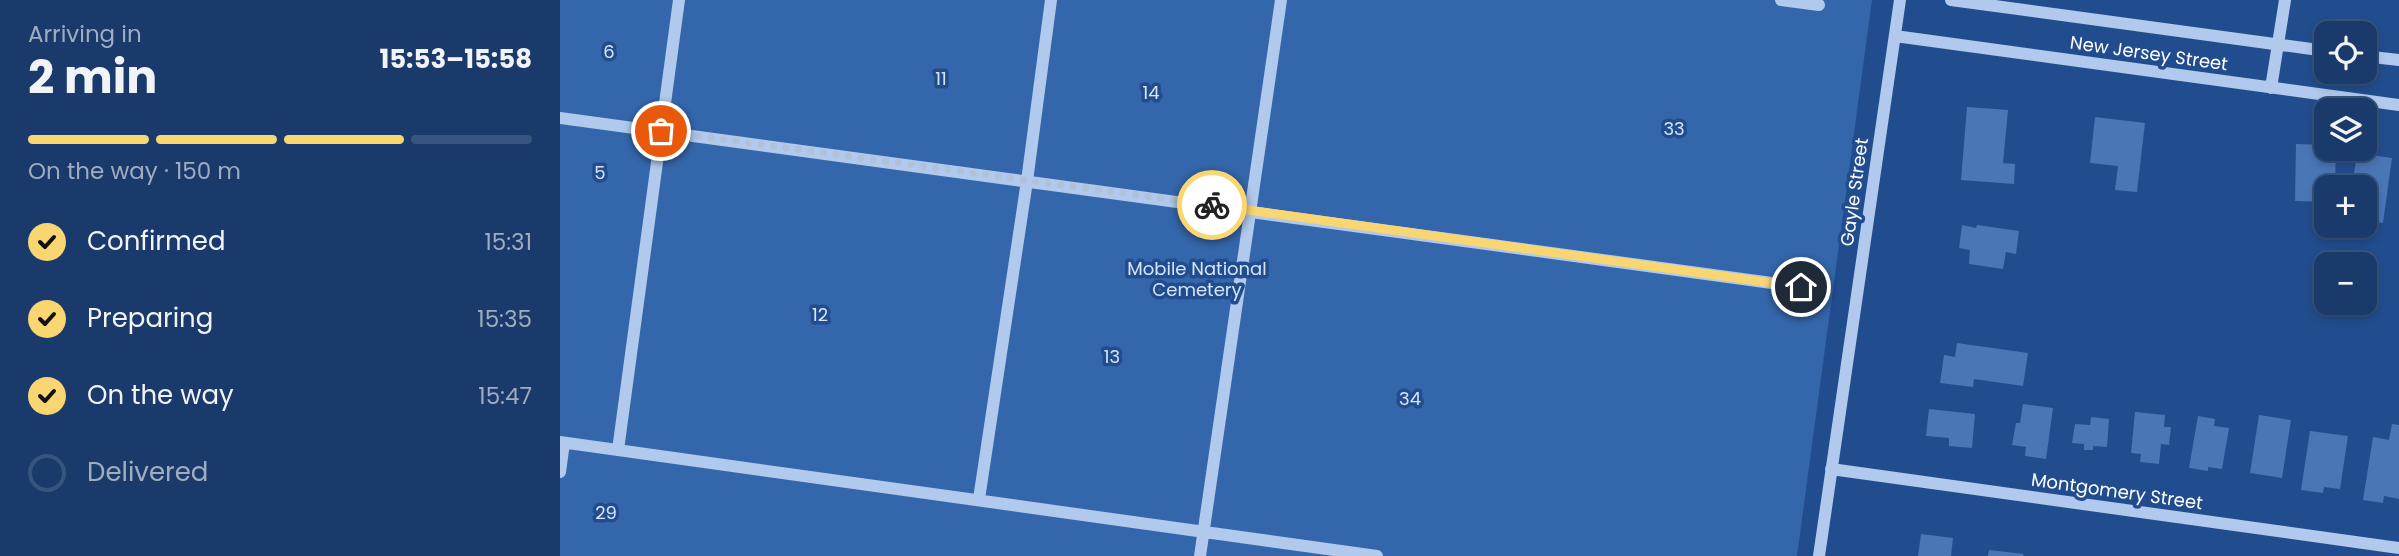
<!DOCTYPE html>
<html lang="en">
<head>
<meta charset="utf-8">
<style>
  body { margin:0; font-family:Poppins,sans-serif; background:#224170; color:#f1f3f6; height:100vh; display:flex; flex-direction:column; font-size:26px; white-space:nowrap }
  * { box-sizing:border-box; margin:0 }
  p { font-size:23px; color:#9fadc1 }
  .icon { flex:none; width:38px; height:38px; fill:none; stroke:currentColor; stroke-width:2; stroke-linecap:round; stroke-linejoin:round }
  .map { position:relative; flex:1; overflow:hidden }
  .details { display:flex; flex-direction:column; background:#193a6a; width:560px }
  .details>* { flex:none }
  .tools { position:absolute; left:1754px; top:21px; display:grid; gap:14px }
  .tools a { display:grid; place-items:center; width:63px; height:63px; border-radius:14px; background:#193a6a; box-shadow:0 4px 10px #0003,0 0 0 2px #37547e; font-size:35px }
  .pin { position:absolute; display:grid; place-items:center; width:60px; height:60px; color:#fff; margin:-30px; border:4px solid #fff; border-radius:50%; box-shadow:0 2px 7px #0007 }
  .courier { position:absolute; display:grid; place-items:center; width:70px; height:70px; margin:-35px; border:5px solid #f9d671; border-radius:50%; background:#fff; color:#222; box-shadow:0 2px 9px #0007 }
  .head em { font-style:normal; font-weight:700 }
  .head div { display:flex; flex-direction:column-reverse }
  .head { display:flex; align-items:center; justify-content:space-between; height:119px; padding:0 28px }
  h1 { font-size:46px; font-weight:700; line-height:52px }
  .bar { display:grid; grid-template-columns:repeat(4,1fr); gap:10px 7px; align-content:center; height:84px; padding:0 28px }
  .bar i { height:9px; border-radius:5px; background:#37547e }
  .bar .selected { background:#f9d671 }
  .bar p { grid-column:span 4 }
  ol { padding:0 28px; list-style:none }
  li { display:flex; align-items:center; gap:21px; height:77px }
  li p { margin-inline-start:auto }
  li .icon { padding:7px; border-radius:50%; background:#f9d671; color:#111; stroke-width:4 }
  li:last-child { color:#9fadc1 }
  li i { width:38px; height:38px; border:4px solid #37547e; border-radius:50% }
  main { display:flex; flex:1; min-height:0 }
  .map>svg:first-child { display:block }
</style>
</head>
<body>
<main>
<section class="details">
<div class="head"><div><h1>2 min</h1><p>Arriving in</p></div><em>15:53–15:58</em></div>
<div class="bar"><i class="selected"></i><i class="selected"></i><i class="selected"></i><i></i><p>On the way · 150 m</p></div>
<ol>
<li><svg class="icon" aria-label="check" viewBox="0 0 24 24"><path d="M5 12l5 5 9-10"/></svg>Confirmed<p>15:31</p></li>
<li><svg class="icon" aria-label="check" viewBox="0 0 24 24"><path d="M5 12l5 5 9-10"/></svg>Preparing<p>15:35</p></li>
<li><svg class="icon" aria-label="check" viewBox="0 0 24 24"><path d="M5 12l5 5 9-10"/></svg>On the way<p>15:47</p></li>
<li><i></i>Delivered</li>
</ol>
</section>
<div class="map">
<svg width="1839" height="556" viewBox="0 0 1839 556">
  <rect width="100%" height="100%" fill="#214d8e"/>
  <path fill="#3466ab" d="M0 0H1312L1237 556H0Z"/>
  <path fill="#4976b5" d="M1407 107 1448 110 1443 163 1455 164 1454 184 1401 180Z
    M1535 117 1585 123 1577 192 1555 190 1558 166 1530 163Z
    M1736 144 1766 145V149H1776L1775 187H1766V202L1735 201Z
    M1797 153 1832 158 1823 223 1804 220V187H1792Z
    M1402 225 1416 228 1417 225 1459 231 1456 254 1446 252 1443 269 1409 264 1410 250 1399 248Z
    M1397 343 1468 353 1463 386 1414 379 1413 387 1380 383 1384 355 1395 357Z
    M1463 404 1493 408 1486 459 1465 456 1466 447 1452 445 1456 423H1460Z
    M1369 409 1415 414 1412 448 1389 446V438L1366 436Z
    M1575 412 1605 415 1604 427H1611L1609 445 1601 444 1599 464 1580 462 1581 454 1571 453Z
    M1699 415 1731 420 1722 478 1690 473Z
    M1638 416 1655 419 1654 426 1669 428 1662 469 1648 467V471L1629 468Z
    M1531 417 1549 419 1547 447 1533 446V450H1524V444L1512 443 1515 424 1530 425Z
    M1832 424 1839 425V499L1824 496 1823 503 1803 500 1813 437 1829 440Z
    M1750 431 1788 436 1780 489 1764 487 1763 493 1741 490Z
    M1361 534 1393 538 1391 556H1358Z
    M1429 550 1464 554 1463 556H1428Z"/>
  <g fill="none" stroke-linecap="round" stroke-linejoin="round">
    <path stroke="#b0c9ec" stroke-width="12" d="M1221 0 1259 5
      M1391 0 1766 51
      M1335 36 1839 105
      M1804 56 1839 60
      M1711 88 1725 0
      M0 118 1241 287
      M0 442 817 556
      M58 450 119 0
      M1271 469 1839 548
      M0 472 4 443
      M419 499 467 181 491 0
      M640 556 721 0
      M1259 556 1340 0"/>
  </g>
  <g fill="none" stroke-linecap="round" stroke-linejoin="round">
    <path stroke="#b1c1d7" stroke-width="7" stroke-dasharray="0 12.6" d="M101 131 652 205"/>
    <path stroke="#f9d671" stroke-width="9" d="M652 205 1241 287"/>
  </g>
  <g text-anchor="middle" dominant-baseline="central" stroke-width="7" stroke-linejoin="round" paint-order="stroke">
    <g font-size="18" fill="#d5e4f9" stroke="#214d8e">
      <text x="49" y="51">6</text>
      <text x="381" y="78">11</text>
      <text x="591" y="92">14</text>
      <text x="1114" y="128">33</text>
      <text x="40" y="172">5</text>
      <text x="637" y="268">Mobile National<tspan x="637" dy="21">Cemetery</tspan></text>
      <text x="260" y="314">12</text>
      <text x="552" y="356">13</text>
      <text x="850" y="398">34</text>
      <text x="46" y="512">29</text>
    </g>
    <g font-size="18" fill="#fff" stroke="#214d8e">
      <text transform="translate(1589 53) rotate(8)">New Jersey Street</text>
      <text transform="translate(1294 192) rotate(-82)">Gayle Street</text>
      <text transform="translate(1557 491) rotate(8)">Montgomery Street</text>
    </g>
  </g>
</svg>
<div class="tools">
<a><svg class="icon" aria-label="locate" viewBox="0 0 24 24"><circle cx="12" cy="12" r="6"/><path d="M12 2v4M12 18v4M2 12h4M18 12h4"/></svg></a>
<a><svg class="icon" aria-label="layers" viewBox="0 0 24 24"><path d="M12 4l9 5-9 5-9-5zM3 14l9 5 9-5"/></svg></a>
<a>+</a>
<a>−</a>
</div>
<div class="pin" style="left:101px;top:131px;background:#ea580c"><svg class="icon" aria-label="bag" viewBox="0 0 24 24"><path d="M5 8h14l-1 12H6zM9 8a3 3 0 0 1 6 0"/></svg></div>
<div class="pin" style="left:1241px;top:287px;background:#1f2937"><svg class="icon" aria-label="home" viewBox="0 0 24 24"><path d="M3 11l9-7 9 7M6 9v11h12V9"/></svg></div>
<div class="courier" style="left:652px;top:205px"><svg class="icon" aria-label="bike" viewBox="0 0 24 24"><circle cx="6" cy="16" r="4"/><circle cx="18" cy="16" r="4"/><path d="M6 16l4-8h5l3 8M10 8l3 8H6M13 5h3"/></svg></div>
</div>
</main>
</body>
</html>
